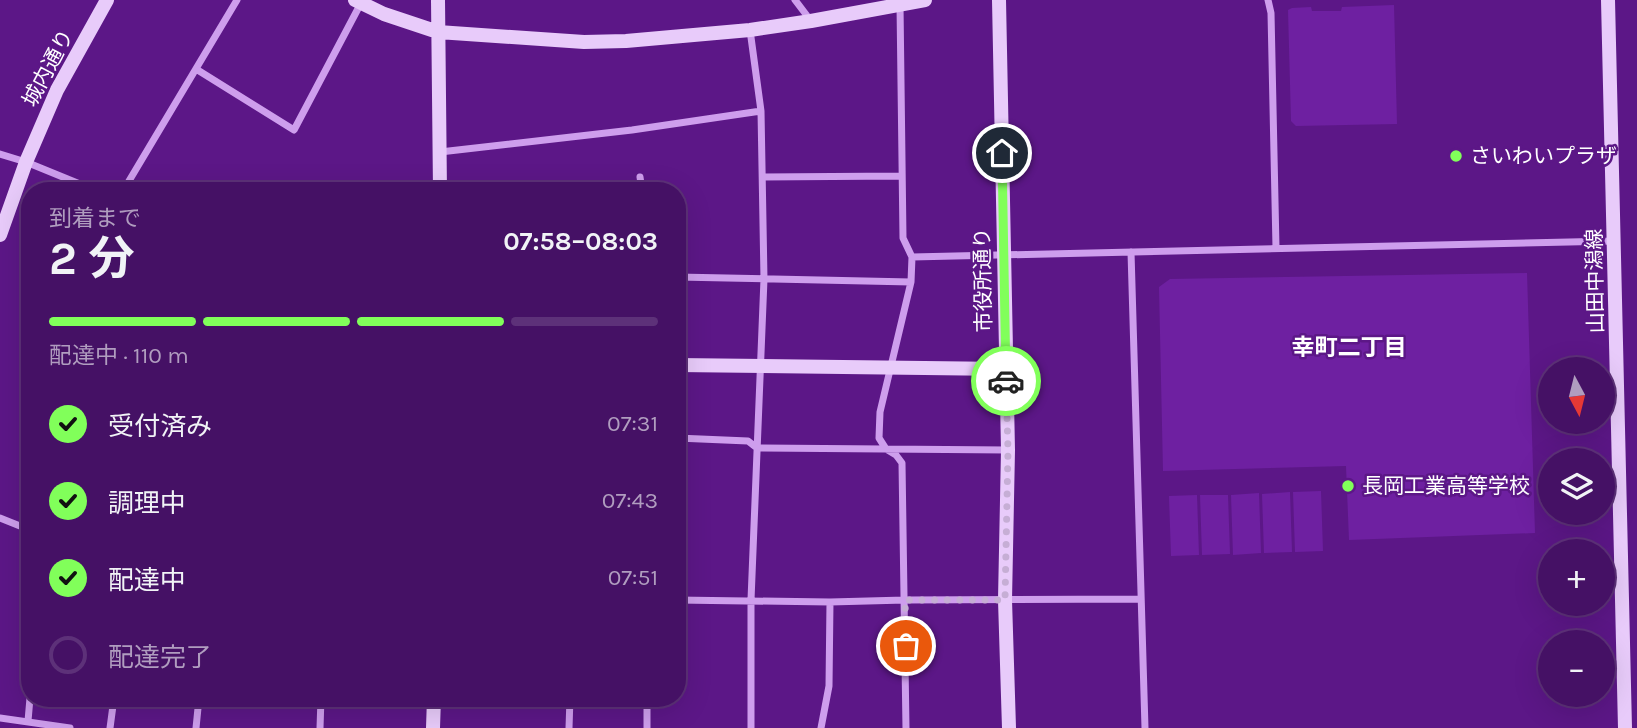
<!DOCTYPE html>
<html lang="ja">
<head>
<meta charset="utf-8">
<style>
  body { margin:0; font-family:Karla,"Noto Sans JP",sans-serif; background:#4c1a6b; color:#f1f3f6; height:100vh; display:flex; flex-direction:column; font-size:26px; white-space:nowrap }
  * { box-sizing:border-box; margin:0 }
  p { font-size:23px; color:#b09dbf }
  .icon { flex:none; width:38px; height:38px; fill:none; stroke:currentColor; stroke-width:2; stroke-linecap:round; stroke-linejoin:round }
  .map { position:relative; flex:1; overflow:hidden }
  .side { position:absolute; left:21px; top:182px; width:665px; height:525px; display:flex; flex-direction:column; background:#451165; border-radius:28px; box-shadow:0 7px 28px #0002,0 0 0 2px #5d3179 }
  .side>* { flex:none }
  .needle { width:46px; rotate:173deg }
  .controls { position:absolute; left:1538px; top:357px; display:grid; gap:14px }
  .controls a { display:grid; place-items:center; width:77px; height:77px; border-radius:50%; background:#451165; box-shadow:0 7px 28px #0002,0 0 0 2px #5d3179; font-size:35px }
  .pin { position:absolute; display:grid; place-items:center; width:60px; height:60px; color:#fff; margin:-30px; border:4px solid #fff; border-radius:50%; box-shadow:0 2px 7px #0007 }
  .courier { position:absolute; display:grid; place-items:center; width:70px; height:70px; margin:-35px; border:5px solid #81ff5a; border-radius:50%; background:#fff; color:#222; box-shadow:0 2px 9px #0007 }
  .head em { font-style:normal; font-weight:700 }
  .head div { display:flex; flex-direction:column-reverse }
  .head { display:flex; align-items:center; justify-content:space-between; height:119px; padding:0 28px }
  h1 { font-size:46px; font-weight:700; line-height:52px }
  .bar { display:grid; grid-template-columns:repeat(4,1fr); gap:10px 7px; align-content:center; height:84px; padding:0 28px }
  .bar i { height:9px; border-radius:5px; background:#5d3179 }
  .bar .current { background:#81ff5a }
  .bar p { grid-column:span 4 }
  ol { padding:0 28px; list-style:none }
  li { display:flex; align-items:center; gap:21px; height:77px }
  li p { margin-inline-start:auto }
  li .icon { padding:7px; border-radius:50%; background:#81ff5a; color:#111; stroke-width:4 }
  li:last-child { color:#b09dbf }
  li i { width:38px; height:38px; border:4px solid #5d3179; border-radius:50% }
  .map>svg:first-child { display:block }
</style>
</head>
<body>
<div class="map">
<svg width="1637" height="728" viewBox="0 0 1637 728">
  <rect width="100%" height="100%" fill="#5c1787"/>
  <path fill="#6e20a1" d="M1394 5 1397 124 1296 126 1291 121 1288 10 1292 8 1311 7 1312 11H1341L1342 7Z
    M1527 273 1535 533 1349 540 1346 466 1163 471 1159 287 1170 279Z
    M1321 491 1323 551 1295 552 1293 492Z
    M1290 492 1292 552 1264 553 1262 494Z
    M1259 493 1261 553 1233 555 1231 495Z
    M1197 495 1199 555 1171 556 1169 496Z
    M1200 495H1228L1230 554 1202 555Z"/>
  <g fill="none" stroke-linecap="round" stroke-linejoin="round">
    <path stroke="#ce9eed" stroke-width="7" d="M795 0 811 21
      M1268 0 1271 13 1276 248
      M900 5 903 238 912 257 911 282 880 412 879 438 886 449 896 455 902 463 906 728
      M750 30 761 111 764 279 751 600V728
      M196 69 294 130 361 3
      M440 152 632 130 761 111
      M0 154 26 162 97 191
      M640 177 642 191
      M763 177 901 176
      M123 191 237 0
      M1131 252 1145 728
      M912 257 1614 241
      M677 277 911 282
      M677 438 748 441 757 448 1007 450
      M0 518 30 530
      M677 600 830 602 905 600 1140 599
      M0 718 70 728
      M28 721 30 698
      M110 728 114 698
      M196 728 199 698
      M320 728 321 698
      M569 728 570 698
      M647 728V698
      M821 728 829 686 830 602"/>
    <path stroke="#e8cbfa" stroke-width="14" d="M355 0 384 14 438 32 584 42 626 41 750 30 811 21 925 0
      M438 0 440 191
      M999 0 1008 450 1005 600 1009 728
      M1608 0 1625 728
      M0 235 26 162 57 90 107 0
      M677 365 1005 369
      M433 728 434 698"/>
  </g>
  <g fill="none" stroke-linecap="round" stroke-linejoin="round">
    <path stroke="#c6aed5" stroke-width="7" stroke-dasharray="0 12.6" d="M906 646 905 600H1005L1008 450 1006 381"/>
    <path stroke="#81ff5a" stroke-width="9" d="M1002 153 1006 381"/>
  </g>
  <g fill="#81ff5a" stroke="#5c1787" stroke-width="2.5">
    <circle cx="1456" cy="156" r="7"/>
    <circle cx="1348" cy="486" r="7"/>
  </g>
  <g text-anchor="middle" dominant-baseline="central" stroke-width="5" stroke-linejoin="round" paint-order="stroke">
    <g font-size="21" fill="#fff" stroke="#5c1787">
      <text transform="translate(48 68) rotate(-62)">城内通り</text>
      <text transform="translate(983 280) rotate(-91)">市役所通り</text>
      <text transform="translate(1595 281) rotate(-91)">山田中潟線</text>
    </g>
    <g font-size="21" fill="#fff" stroke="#5c1787" text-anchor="start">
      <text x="1470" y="156">さいわいプラザ</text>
      <text x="1362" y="486">長岡工業高等学校</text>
    </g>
    <g font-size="23" font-weight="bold" fill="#fff" stroke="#5c1787">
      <text x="1349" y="347">幸町二丁目</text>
    </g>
  </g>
</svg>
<div class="controls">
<a><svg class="needle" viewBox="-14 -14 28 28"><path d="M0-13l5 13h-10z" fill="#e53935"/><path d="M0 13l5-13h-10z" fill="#b09dbf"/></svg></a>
<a><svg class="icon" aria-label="layers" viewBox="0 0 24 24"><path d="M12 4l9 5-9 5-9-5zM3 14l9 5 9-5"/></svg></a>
<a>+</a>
<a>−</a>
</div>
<div class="pin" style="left:906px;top:646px;background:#ea580c"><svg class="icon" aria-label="bag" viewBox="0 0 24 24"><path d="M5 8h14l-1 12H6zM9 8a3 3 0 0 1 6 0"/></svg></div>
<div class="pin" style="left:1002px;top:153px;background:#1f2937"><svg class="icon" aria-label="home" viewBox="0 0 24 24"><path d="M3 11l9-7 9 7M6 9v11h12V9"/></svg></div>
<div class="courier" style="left:1006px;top:381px"><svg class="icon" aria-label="car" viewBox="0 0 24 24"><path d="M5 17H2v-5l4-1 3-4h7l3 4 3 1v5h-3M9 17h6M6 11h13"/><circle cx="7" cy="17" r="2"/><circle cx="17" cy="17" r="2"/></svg></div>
<section class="side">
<div class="head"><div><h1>2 分</h1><p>到着まで</p></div><em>07:58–08:03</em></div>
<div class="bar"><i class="current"></i><i class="current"></i><i class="current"></i><i></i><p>配達中 · 110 m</p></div>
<ol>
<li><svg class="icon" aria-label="check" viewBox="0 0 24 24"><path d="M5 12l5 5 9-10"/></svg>受付済み<p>07:31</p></li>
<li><svg class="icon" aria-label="check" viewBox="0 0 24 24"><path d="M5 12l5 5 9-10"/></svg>調理中<p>07:43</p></li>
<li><svg class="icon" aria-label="check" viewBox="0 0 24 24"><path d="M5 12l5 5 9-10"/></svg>配達中<p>07:51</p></li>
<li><i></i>配達完了</li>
</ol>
</section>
</div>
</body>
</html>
